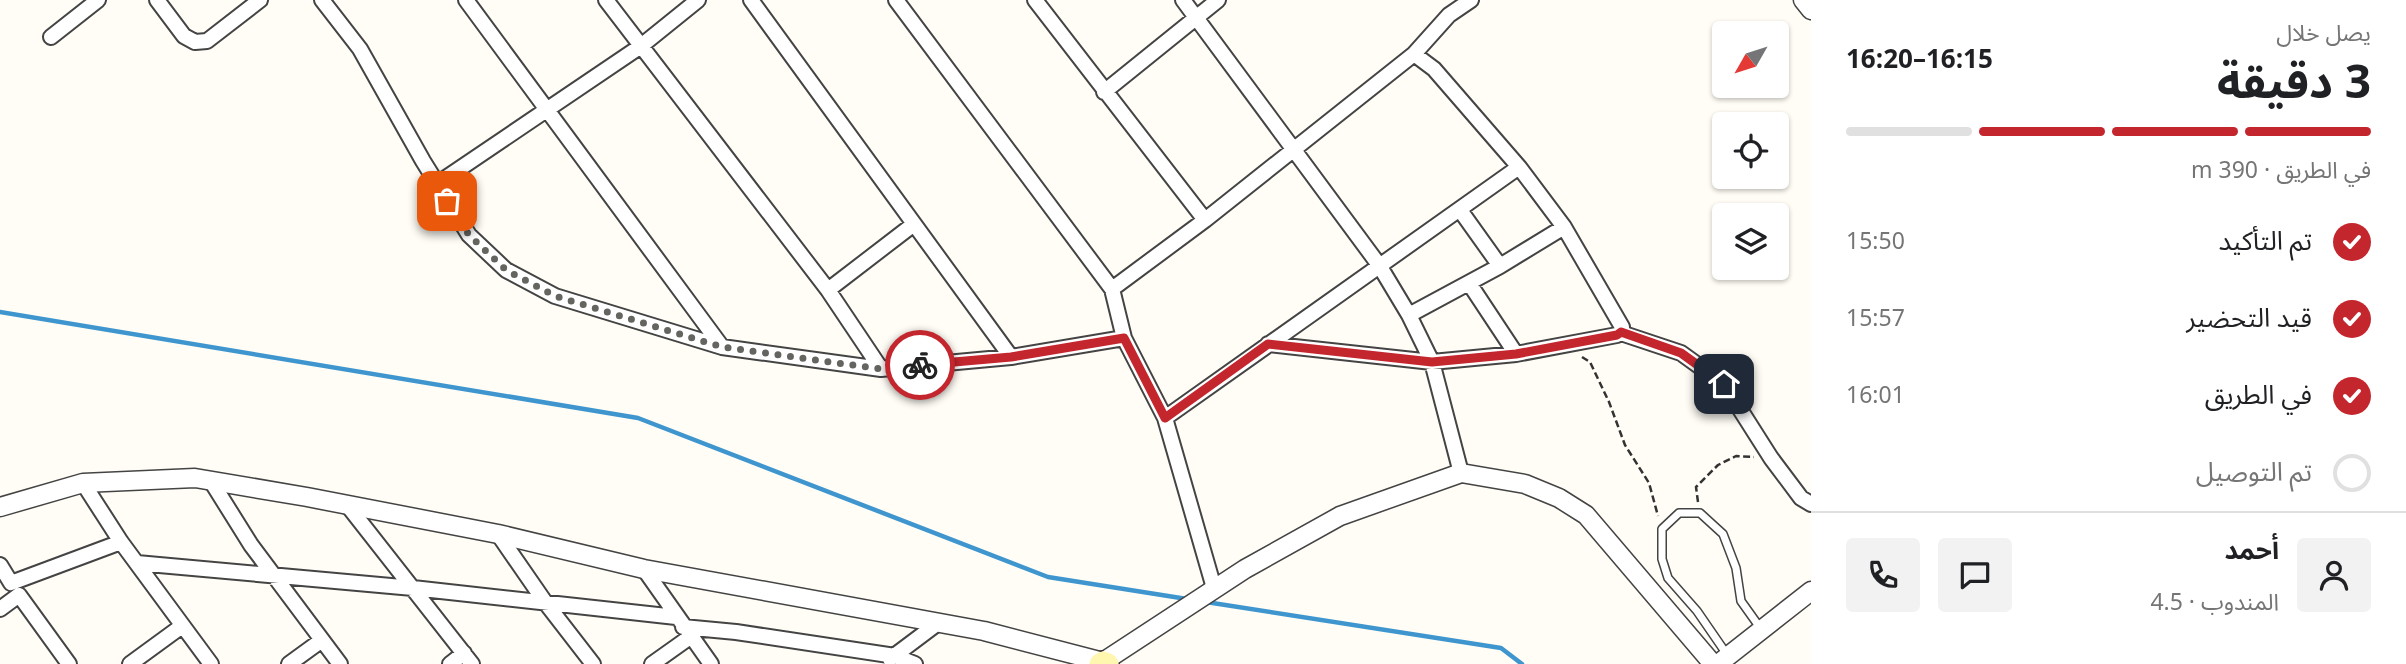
<!DOCTYPE html>
<html lang="ar">
<head>
<meta charset="utf-8">
<style>
  body { margin:0; font-family:Georgia,"Noto Sans Arabic",serif; background:#f2f2f2; color:#202124; direction:rtl; height:100vh; display:flex; flex-direction:column; font-size:26px; white-space:nowrap }
  * { box-sizing:border-box; margin:0 }
  p { font-size:23px; color:#757577 }
  .icon { flex:none; width:38px; height:38px; fill:none; stroke:currentColor; stroke-width:2; stroke-linecap:round; stroke-linejoin:round }
  .map { position:relative; flex:1; overflow:hidden; direction:ltr }
  .side { display:flex; flex-direction:column; background:#fff; width:595px }
  .side>* { flex:none }
  .needle { width:46px; rotate:231deg }
  .buttons { position:absolute; left:1712px; top:21px; display:grid; gap:14px }
  .buttons a { display:grid; place-items:center; width:77px; height:77px; border-radius:7px; background:#fff; box-shadow:0 2px 5px #0004; font-size:35px }
  .pin { position:absolute; display:grid; place-items:center; width:60px; height:60px; color:#fff; margin:-30px; border-radius:14px; box-shadow:0 4px 10px #0006 }
  .courier { position:absolute; display:grid; place-items:center; width:70px; height:70px; margin:-35px; border:5px solid #c4262e; border-radius:50%; background:#fff; color:#222; box-shadow:0 2px 9px #0007 }
  .headline em { font-style:normal; font-weight:700 }
  .headline div { display:flex; flex-direction:column-reverse }
  .headline { display:flex; align-items:center; justify-content:space-between; height:119px; padding:0 35px }
  h1 { font-size:46px; font-weight:700; line-height:52px }
  .bar { display:grid; grid-template-columns:repeat(4,1fr); gap:10px 7px; align-content:center; height:84px; padding:0 35px }
  .bar i { height:9px; border-radius:5px; background:#e0e0e0 }
  .bar .active { background:#c4262e }
  .bar p { grid-column:span 4 }
  .line { display:flex; align-items:center; gap:18px; padding:0 35px; border-top:2px solid #e0e0e0 }
  .line div { flex:1 }
  .round { display:grid; place-items:center; flex:none; width:74px; height:74px; border-radius:7px; background:#f2f2f2 }
  ol { padding:0 35px; list-style:none }
  li { display:flex; align-items:center; gap:21px; height:77px }
  li p { margin-inline-start:auto }
  li .icon { padding:7px; border-radius:50%; background:#c4262e; color:#fff; stroke-width:4 }
  li:last-child { color:#757577 }
  li i { width:38px; height:38px; border:4px solid #e0e0e0; border-radius:50% }
  main { display:flex; flex:1; min-height:0 }
  .map>svg:first-child { display:block }
</style>
</head>
<body>
<main>
<section class="side">
<div class="headline"><div><h1>3 دقيقة</h1><p>يصل خلال</p></div><em>16:15–16:20</em></div>
<div class="bar"><i class="active"></i><i class="active"></i><i class="active"></i><i></i><p>في الطريق · 390 m</p></div>
<ol>
<li><svg class="icon" aria-label="check" viewBox="0 0 24 24"><path d="M5 12l5 5 9-10"/></svg>تم التأكيد<p>15:50</p></li>
<li><svg class="icon" aria-label="check" viewBox="0 0 24 24"><path d="M5 12l5 5 9-10"/></svg>قيد التحضير<p>15:57</p></li>
<li><svg class="icon" aria-label="check" viewBox="0 0 24 24"><path d="M5 12l5 5 9-10"/></svg>في الطريق<p>16:01</p></li>
<li><i></i>تم التوصيل</li>
</ol>
<div class="line" style="height:126px"><a class="round"><svg class="icon" aria-label="person" viewBox="0 0 24 24"><circle cx="12" cy="8" r="4"/><path d="M4 21q1-7 8-7t8 7"/></svg></a><div><b>أحمد</b><p>المندوب · 4.5</p></div><a class="round"><svg class="icon" aria-label="chat" viewBox="0 0 24 24"><path d="M4 5h16v11H9l-5 4z"/></svg></a><a class="round"><svg class="icon" aria-label="phone" viewBox="0 0 24 24"><path d="M5 4h4l2 5-3 2q2 4 5 5l2-3 5 2v4C11 20 4 13 5 4z"/></svg></a></div>
</section>
<div class="map">
<svg width="1811" height="664" viewBox="0 0 1811 664">
  <rect width="100%" height="100%" fill="#fffdf5"/>
  <g fill="none" stroke-linecap="round" stroke-linejoin="round">
    <path stroke="#3f96cf" stroke-width="4.5" d="M0 312 638 418 1048 577 1187 599
      M1206 602 1501 648 1522 664"/>
    <defs>
      <path id="service" d="M1728 656 1697 611 1668 578 1662 559V529L1679 513H1700L1723 534 1736 568 1741 601 1761 629"/>
      <path id="minor" d="M157 0 184 36 195 42 207 41 260 0
        M322 0 360 49 423 161 469 235 506 270 555 296 722 347 881 369 1011 357 1124 338
        M466 0 722 347
        M606 0 828 290 881 369
        M751 0 1011 357
        M896 0 1112 289 1124 338 1165 418 1214 588
        M1035 0 1205 220
        M1183 0 1379 265 1409 315 1432 362 1461 473
        M51 37 98 0
        M1414 54 1449 15 1471 0
        M1104 92 1218 0
        M437 184 641 46 698 0
        M1460 210 1500 266
        M1469 283 1516 354
        M1112 289 1205 220 1414 54 1434 69 1519 167 1564 227 1622 327 1621 333
        M828 290 914 224
        M1409 315 1500 266 1564 227
        M1268 344 1432 362 1516 354 1617 335 1621 333 1681 353 1724 384 1771 458 1801 498 1811 504
        M1165 418 1519 167
        M211 481 251 545 340 664
        M83 483 121 542 211 664
        M348 506 472 664
        M498 534 545 602 593 664
        M137 563 413 588 676 617
        M0 565 11 583 121 542
        M644 569 711 664
        M0 609 19 595 69 664
        M683 627 736 632 895 656 915 664
        M890 659 938 623
        M130 664 182 626
        M289 664 322 640
        M450 664 464 653
        M652 664 690 637"/>
      <path id="tertiary" d="M1803 0 1811 10
        M0 507 83 483 195 478 307 497 498 534 644 569 984 631 1103 662 1245 569 1340 516 1461 473 1525 484 1559 498 1586 515 1713 664
        M1718 664 1811 591"/>
      <path id="secondary" d="M1100 664 1103 662 1108 664"/>
    </defs>
    <use href="#service" stroke="#444" stroke-width="10"/>
    <use href="#minor" stroke="#444" stroke-width="18"/>
    <use href="#tertiary" stroke="#444" stroke-width="21"/>
    <use href="#secondary" stroke="#333" stroke-width="24"/>
    <path stroke="#333" stroke-width="2.5" stroke-dasharray="7 3.5" stroke-linecap="butt" d="M1582 357 1590 362 1609 402 1625 445 1649 483 1658 516
      M1698 502 1696 487 1718 465 1736 456 1754 457"/>
    <use href="#service" stroke="#fff" stroke-width="7"/>
    <use href="#minor" stroke="#fff" stroke-width="14"/>
    <use href="#tertiary" stroke="#fff" stroke-width="18"/>
    <use href="#secondary" stroke="#fff6b0" stroke-width="21"/>
  </g>
  <g fill="none" stroke-linecap="round" stroke-linejoin="round">
    <path stroke="#646461" stroke-width="7" stroke-dasharray="0 12.6" d="M447 201 469 235 506 270 555 296 722 347 881 369 920 365"/>
    <path stroke="#c4262e" stroke-width="9" d="M920 365 1011 357 1124 338 1165 418 1268 344 1432 362 1516 354 1617 335 1621 332 1681 353 1724 384"/>
  </g>
</svg>
<div class="buttons">
<a><svg class="needle" viewBox="-14 -14 28 28"><path d="M0-13l5 13h-10z" fill="#e53935"/><path d="M0 13l5-13h-10z" fill="#757577"/></svg></a>
<a><svg class="icon" aria-label="locate" viewBox="0 0 24 24"><circle cx="12" cy="12" r="6"/><path d="M12 2v4M12 18v4M2 12h4M18 12h4"/></svg></a>
<a><svg class="icon" aria-label="layers" viewBox="0 0 24 24"><path d="M12 4l9 5-9 5-9-5zM3 14l9 5 9-5"/></svg></a>
</div>
<div class="pin" style="left:447px;top:201px;background:#ea580c"><svg class="icon" aria-label="bag" viewBox="0 0 24 24"><path d="M5 8h14l-1 12H6zM9 8a3 3 0 0 1 6 0"/></svg></div>
<div class="pin" style="left:1724px;top:384px;background:#1f2937"><svg class="icon" aria-label="home" viewBox="0 0 24 24"><path d="M3 11l9-7 9 7M6 9v11h12V9"/></svg></div>
<div class="courier" style="left:920px;top:365px"><svg class="icon" aria-label="bike" viewBox="0 0 24 24"><circle cx="6" cy="16" r="4"/><circle cx="18" cy="16" r="4"/><path d="M6 16l4-8h5l3 8M10 8l3 8H6M13 5h3"/></svg></div>
</div>
</main>
</body>
</html>
